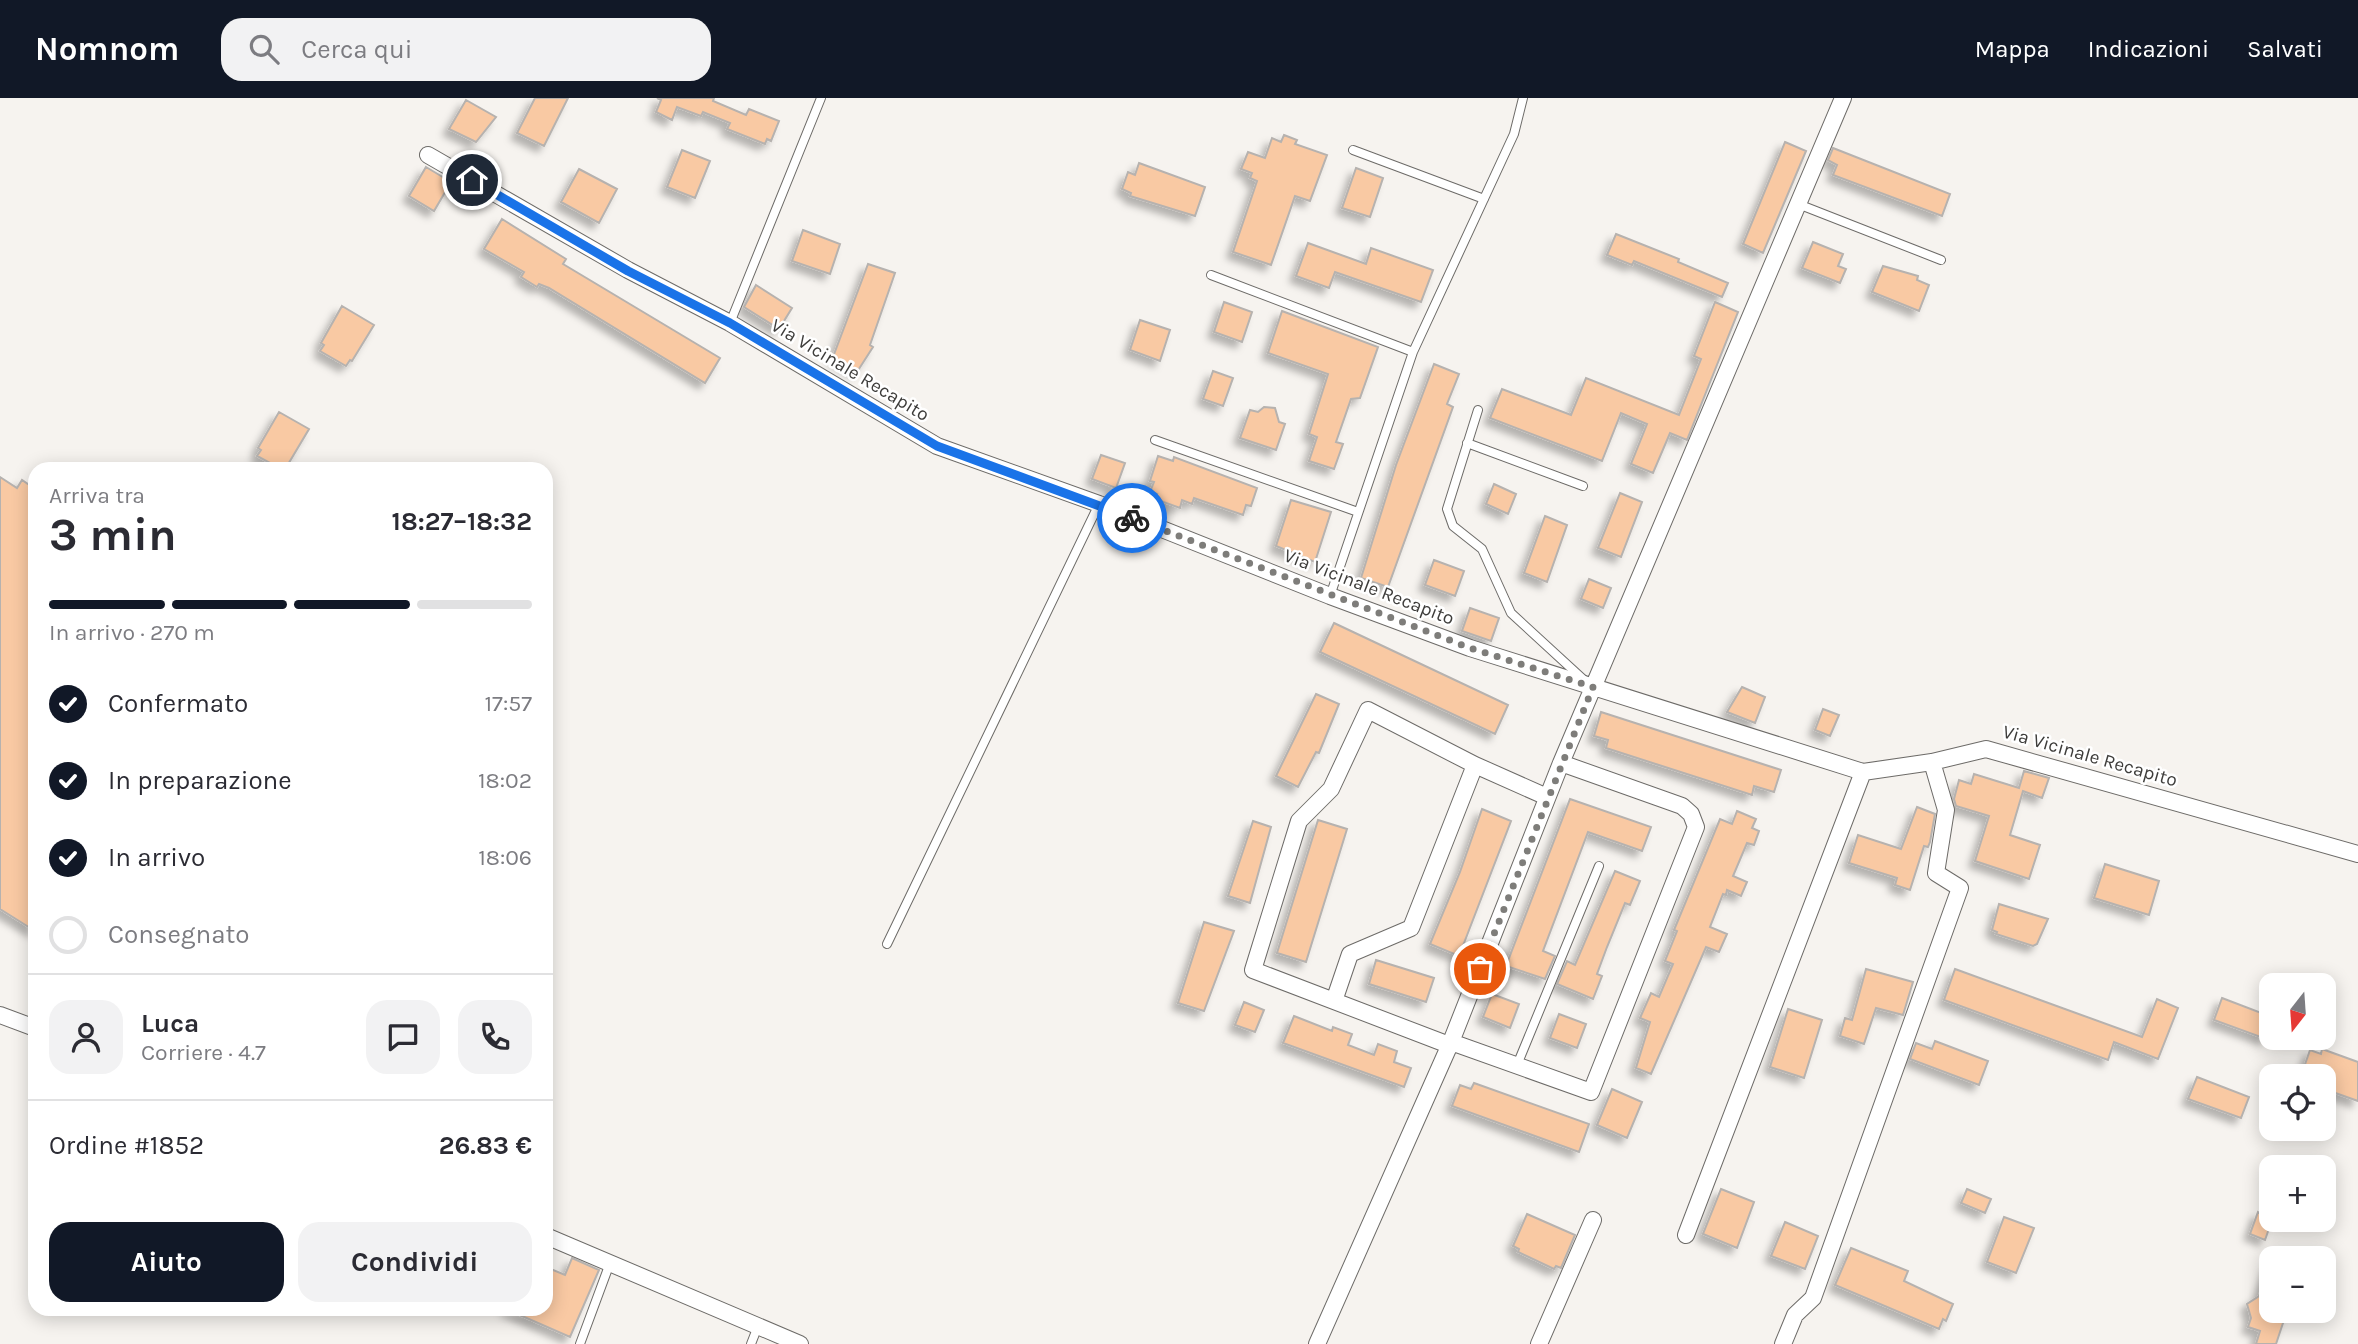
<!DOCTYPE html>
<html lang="it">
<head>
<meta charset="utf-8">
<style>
  body { margin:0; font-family:Karla,sans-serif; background:#f2f2f3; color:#2b2b33; height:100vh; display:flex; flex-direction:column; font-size:26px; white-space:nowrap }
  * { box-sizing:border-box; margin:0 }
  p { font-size:23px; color:#7c7c81 }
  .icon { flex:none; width:38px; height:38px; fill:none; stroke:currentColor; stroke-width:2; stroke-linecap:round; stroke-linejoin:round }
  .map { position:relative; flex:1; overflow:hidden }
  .side { position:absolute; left:28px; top:364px; width:525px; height:854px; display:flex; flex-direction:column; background:#fff; border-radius:21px; box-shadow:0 4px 18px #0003 }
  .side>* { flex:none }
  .needle { width:46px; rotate:197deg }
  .controls { position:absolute; left:2259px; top:875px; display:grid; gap:14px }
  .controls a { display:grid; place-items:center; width:77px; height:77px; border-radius:14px; background:#fff; box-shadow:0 4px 18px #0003; font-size:35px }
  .pin { position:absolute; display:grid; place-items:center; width:60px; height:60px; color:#fff; margin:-30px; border:4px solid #fff; border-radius:50%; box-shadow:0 2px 7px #0007 }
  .courier { position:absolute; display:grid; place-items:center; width:70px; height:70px; margin:-35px; border:5px solid #1a73e8; border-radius:50%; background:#fff; color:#222; box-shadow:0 2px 9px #0007 }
  .overview em { font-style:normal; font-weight:700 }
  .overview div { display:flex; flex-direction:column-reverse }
  .overview { display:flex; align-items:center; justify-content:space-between; height:119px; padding:0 21px }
  h1 { font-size:46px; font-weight:700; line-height:52px }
  .bar { display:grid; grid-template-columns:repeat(4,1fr); gap:10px 7px; align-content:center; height:84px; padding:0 21px }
  .bar i { height:9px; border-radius:5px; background:#e1e1e2 }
  .bar .current { background:#111827 }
  .bar p { grid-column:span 4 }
  .line { display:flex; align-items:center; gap:18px; padding:0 21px; border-top:2px solid #e1e1e2 }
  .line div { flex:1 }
  .round { display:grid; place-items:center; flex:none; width:74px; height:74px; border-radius:21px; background:#f2f2f3 }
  ol { padding:0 21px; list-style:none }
  li { display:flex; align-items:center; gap:21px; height:77px }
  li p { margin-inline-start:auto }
  li .icon { padding:7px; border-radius:50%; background:#111827; color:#fff; stroke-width:4 }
  li:last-child { color:#7c7c81 }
  li i { width:38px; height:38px; border:4px solid #e1e1e2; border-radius:50% }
  .cta { display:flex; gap:14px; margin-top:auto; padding:14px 21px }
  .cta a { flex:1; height:80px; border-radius:21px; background:#111827; color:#fff; font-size:28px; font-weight:700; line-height:80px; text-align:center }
  .cta a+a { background:#f2f2f3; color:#2b2b33 }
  header { display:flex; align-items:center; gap:42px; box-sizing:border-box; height:98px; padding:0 35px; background:#111827; color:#fff }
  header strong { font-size:33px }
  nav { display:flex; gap:38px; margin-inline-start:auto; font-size:24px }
  .search { width:490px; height:63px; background:#f2f2f3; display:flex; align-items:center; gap:18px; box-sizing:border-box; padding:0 24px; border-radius:21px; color:#7c7c81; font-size:26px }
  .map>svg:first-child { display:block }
</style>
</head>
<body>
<header>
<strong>Nomnom</strong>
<div class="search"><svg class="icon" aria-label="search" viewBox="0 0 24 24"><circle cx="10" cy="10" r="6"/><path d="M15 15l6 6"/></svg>Cerca qui</div>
<nav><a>Mappa</a><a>Indicazioni</a><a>Salvati</a></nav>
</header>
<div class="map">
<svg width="2358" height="1246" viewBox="0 0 2358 1246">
  <defs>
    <filter id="shadow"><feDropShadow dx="-6" dy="6" stdDeviation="3.5" flood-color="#0004"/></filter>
  </defs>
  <rect width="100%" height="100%" fill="#f6f3ef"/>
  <path fill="#f9c9a3" stroke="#b6b2af" stroke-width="2" filter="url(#shadow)" d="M535 0H568L544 48 517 35Z
    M657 0H714L713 3 746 17 749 11 779 23 771 43 767 41 765 46 727 31 730 25 703 14 701 18 677 9 672 22 656 14 661 2Z
    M466 2 496 19 476 44 449 31Z
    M1284 37 1297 42 1295 46 1327 57 1310 103 1295 98 1271 167 1233 154 1257 83 1250 80 1252 75 1241 71 1248 54 1265 60 1272 40 1281 44Z
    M1785 44 1806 53 1763 155 1743 146Z
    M1833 50 1950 96 1942 118 1833 77 1837 67 1828 62Z
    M682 52 710 63 695 100 667 89Z
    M1139 65 1205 89 1195 118 1130 98 1131 95 1122 91 1128 74 1135 77Z
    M426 69 451 84 434 113 409 98Z
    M1356 70 1383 80 1370 119 1342 110Z
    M579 71 617 91 599 125 561 104Z
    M502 121 566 161 563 166 720 260 705 285 549 190 539 186 537 189 521 179 524 174 484 151Z
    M803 132 840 146 830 176 792 163Z
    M1616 136 1679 161 1678 164 1728 185 1722 199 1634 163 1632 167 1607 157Z
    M1813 144 1843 156 1838 168 1846 171 1840 185 1802 170Z
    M1308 145 1366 166 1371 150 1433 172 1421 204 1335 174 1329 190 1296 178Z
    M868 166 895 175 870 247 873 249 857 274 833 259Z
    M1883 168 1918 178 1917 182 1929 187 1919 213 1872 194Z
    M756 187 792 210 779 231 744 209Z
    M1224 204 1252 214 1242 244 1214 234Z
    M1715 204 1738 214 1687 342 1670 335 1653 375 1631 366 1647 326 1621 315 1602 363 1490 320 1502 291 1571 317 1586 280 1679 317 1701 261 1694 258Z
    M342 208 374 227 352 263 350 262 346 268 320 253 324 247 321 245Z
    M1282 213 1378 249 1360 300 1351 301 1336 344 1343 346 1334 371 1309 363 1317 339 1309 336 1328 276 1268 255Z
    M1140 222 1170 232 1160 263 1130 252Z
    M1434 266 1459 276 1447 306 1453 309 1388 489 1361 480 1396 367Z
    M1213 273 1233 280 1223 308 1203 301Z
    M1264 309 1275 310 1279 324 1285 326 1276 352 1240 340 1250 312 1258 314Z
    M279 314 309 331 287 368 284 366 281 371 257 358 261 352 258 350Z
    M1101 357 1125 365 1116 390 1092 381Z
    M1158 358 1173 363 1174 359 1257 390 1251 408 1246 407 1243 417 1194 400 1192 406 1182 402 1180 410 1155 401 1157 396 1150 394 1154 384 1150 383Z
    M0 379 17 390 22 382 35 391V833L0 811Z
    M1494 386 1516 396 1508 416 1486 406Z
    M1620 395 1642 404 1621 459 1598 450Z
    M1291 402 1331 414 1315 464 1276 448Z
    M1545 418 1567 427 1547 484 1524 475Z
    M1434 462 1464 473 1455 498 1425 487Z
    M1589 481 1611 490 1603 510 1581 501Z
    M1470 510 1499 520 1491 543 1462 533Z
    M1334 525 1508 607 1495 636 1320 554Z
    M1742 589 1765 599 1755 625 1727 614Z
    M1316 596 1339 606 1319 655 1316 654 1298 689 1276 678Z
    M1823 611 1839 617 1830 638 1815 632Z
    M1601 614 1781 672 1774 694 1754 688 1752 697 1606 650 1608 642 1594 638Z
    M2024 673 2049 680 2042 700 2023 693 2010 737 2040 747 2029 781 1975 763 1989 718 1956 708 1954 701 1959 682 1971 686 1974 676 2019 690Z
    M1570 701 1651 729 1642 753 1588 734 1543 853 1555 858 1545 881 1506 868Z
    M1917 709 1935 716 1930 744 1928 749 1924 748 1910 792 1895 787 1897 780 1849 765 1858 737 1901 751Z
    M1482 711 1511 723 1459 858 1430 846 1460 774Z
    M1737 713 1756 721 1752 730 1759 733 1754 747 1747 745 1733 778 1747 784 1741 798 1727 792 1726 797 1723 796 1710 829 1727 836 1719 854 1706 849 1651 976 1636 970 1650 924 1640 920 1651 895 1659 899 1673 866 1665 863 1677 833 1674 832 1720 721 1732 726Z
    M1318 722 1347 731 1306 864 1277 855Z
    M1253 723 1271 729 1250 805 1228 798Z
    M2105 766 2159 783 2149 817 2094 800Z
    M1615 773 1640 783 1630 807 1625 805 1607 849 1597 876 1602 878 1593 901 1557 886 1567 863 1575 867Z
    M1999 806 2048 821 2037 846 2033 848 1996 836 1997 834 1992 832Z
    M1204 824 1234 833 1204 913 1178 905Z
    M1376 862 1434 880 1426 904 1369 886Z
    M1866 871 1913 884 1903 917 1876 910 1864 946 1840 938 1845 920 1852 922Z
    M1955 871 2142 939 2157 901 2178 910 2158 961 2114 944 2108 962 1944 902Z
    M1492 896 1519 906 1510 930 1483 919Z
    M2222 900 2272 919 2266 941 2214 922Z
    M1244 904 1264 912 1255 934 1235 927Z
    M1788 911 1822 922 1804 980 1770 969Z
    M1559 916 1586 926 1577 950 1550 940Z
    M1294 918 1332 933 1333 929 1352 936 1348 947 1374 957 1378 946 1397 953 1394 964 1411 970 1404 989 1283 945Z
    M1935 943 1988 963 1979 987 1910 961 1916 945 1932 951Z
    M2322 951 2358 964V1003L2324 991V978H2301L2310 952 2321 956Z
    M2197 979 2249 999 2241 1020 2188 1001Z
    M1474 985 1589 1026 1579 1054 1452 1008 1460 987 1471 991Z
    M1612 991 1642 1004 1627 1040 1597 1027Z
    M1721 1091 1754 1104 1737 1150 1703 1136Z
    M1967 1091 1991 1101 1985 1115 1961 1105Z
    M2258 1114 2272 1122 2265 1142 2250 1136Z
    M1527 1116 1575 1137 1561 1170 1556 1168 1554 1171 1518 1154 1519 1151 1513 1148Z
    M2004 1119 2034 1130 2016 1175 1987 1164Z
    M1785 1124 1818 1138 1805 1171 1771 1158Z
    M1851 1150 1908 1173 1904 1183 1953 1206 1946 1223 1943 1221 1939 1231 1835 1187Z
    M572 1160 599 1172 570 1239 506 1211H546V1169L565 1177Z
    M2269 1167H2272V1213H2287L2276 1246H2256L2260 1233 2248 1229 2251 1220 2247 1206 2259 1198Z"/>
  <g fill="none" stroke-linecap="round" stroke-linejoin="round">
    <defs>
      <path id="lane" d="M1353 52 1484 101
        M1798 106 1941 162
        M1211 177 1413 254
        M730 225 821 0
        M1478 312 1447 411 1453 428 1482 451 1511 515 1585 583
        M1155 342 1358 414
        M1467 345 1583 388
        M1330 498 1413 254 1514 36 1523 0
        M887 846 1099 406
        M1517 967 1599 768
        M580 1246 610 1165
        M751 1246 758 1228"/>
      <path id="street" d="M428 57 628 172 730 225 937 348 1099 406 1330 498 1470 550 1863 674 1932 664 1986 651 2358 756
        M1334 903 1350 856 1411 830 1475 667
        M0 917 35 930
        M1451 944 1591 994 1696 729 1691 716 1682 708 1561 665
        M1449 947 1253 872 1299 723 1331 691 1368 612 1475 667 1547 699
        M1686 1137 1863 674
        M546 1138 800 1246
        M1317 1246 1451 944 1561 665 1843 0
        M1539 1246 1593 1122
        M1783 1246 1795 1217 1813 1200 1960 790 1936 775 1946 712 1932 664"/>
    </defs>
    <use href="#lane" stroke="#6d6b68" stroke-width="10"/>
    <use href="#street" stroke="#6d6b68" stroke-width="18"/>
    <use href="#lane" stroke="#fff" stroke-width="8"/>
    <use href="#street" stroke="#fff" stroke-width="16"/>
  </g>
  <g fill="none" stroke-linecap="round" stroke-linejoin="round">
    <path stroke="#7e7d7a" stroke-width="7" stroke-dasharray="0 12.6" d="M1132 420 1470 550 1593 589 1480 871"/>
    <path stroke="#1a73e8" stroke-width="9" d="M472 82 628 173 730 225 937 348 1132 420"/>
  </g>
  <g text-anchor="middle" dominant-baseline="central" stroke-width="5" stroke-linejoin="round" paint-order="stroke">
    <g font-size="19" fill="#3e3d3b" stroke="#fff">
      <text transform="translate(850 272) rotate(31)">Via Vicinale Recapito</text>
      <text transform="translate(1369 489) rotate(21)">Via Vicinale Recapito</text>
      <text transform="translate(2090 658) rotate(16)">Via Vicinale Recapito</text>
    </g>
  </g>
</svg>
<div class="controls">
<a><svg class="needle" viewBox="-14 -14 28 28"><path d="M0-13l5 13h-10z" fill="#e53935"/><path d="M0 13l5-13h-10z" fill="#7c7c81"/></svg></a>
<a><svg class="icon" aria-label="locate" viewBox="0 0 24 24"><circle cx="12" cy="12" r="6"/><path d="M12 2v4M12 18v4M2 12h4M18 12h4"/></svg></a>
<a>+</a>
<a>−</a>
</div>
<div class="pin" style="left:1480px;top:871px;background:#ea580c"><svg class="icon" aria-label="bag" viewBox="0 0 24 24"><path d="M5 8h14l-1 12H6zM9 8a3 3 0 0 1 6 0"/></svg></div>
<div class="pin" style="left:472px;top:82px;background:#1f2937"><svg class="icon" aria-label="home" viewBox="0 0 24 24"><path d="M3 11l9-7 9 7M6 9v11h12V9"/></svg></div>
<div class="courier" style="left:1132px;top:420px"><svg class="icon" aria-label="bike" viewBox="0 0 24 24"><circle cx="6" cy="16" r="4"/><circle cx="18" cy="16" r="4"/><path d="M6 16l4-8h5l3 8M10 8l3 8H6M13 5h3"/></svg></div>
<section class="side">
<div class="overview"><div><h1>3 min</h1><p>Arriva tra</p></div><em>18:27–18:32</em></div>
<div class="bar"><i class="current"></i><i class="current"></i><i class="current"></i><i></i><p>In arrivo · 270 m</p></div>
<ol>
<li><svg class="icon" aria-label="check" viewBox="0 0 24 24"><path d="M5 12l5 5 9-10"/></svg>Confermato<p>17:57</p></li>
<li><svg class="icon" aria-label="check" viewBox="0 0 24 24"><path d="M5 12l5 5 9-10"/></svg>In preparazione<p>18:02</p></li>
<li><svg class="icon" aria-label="check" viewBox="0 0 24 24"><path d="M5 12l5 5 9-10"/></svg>In arrivo<p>18:06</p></li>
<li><i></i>Consegnato</li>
</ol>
<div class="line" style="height:126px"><a class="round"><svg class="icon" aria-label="person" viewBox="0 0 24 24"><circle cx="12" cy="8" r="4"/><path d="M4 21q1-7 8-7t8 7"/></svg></a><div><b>Luca</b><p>Corriere · 4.7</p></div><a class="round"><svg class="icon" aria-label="chat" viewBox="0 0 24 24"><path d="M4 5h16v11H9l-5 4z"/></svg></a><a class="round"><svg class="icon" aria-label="phone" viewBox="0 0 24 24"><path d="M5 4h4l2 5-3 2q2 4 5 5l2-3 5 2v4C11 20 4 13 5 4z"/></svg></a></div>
<div class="line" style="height:91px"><div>Ordine #1852</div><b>26.83 €</b></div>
<div class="cta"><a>Aiuto</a><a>Condividi</a></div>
</section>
</div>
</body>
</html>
